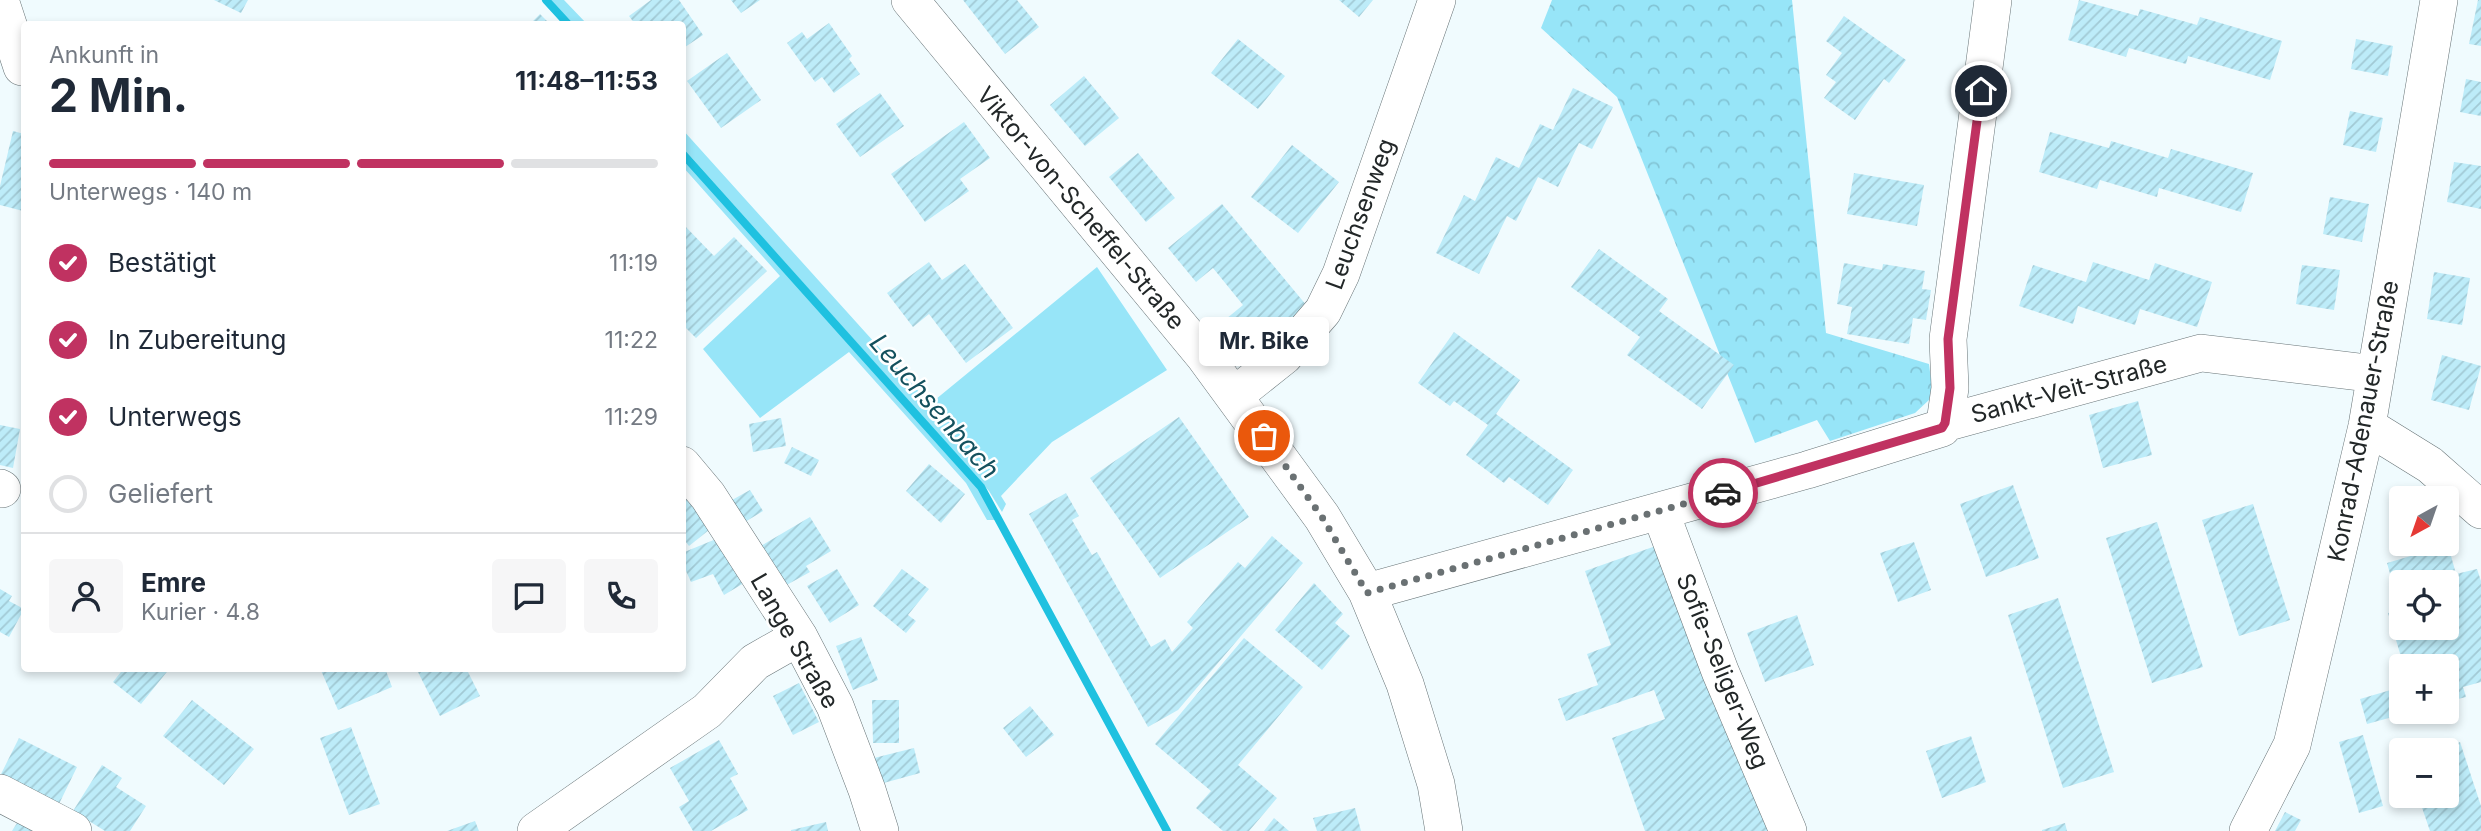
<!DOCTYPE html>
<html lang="de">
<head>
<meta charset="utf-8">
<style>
  body { margin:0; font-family:Inter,sans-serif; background:#f6f6f7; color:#1f2937; height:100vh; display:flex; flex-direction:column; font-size:26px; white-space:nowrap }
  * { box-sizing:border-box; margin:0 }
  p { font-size:23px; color:#747a83 }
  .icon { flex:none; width:38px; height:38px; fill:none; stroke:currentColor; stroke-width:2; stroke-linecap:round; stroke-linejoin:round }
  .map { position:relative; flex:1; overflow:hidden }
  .panel { position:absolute; left:21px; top:21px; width:665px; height:651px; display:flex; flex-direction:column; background:#fff; border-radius:7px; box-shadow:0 4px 10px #0003 }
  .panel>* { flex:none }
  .needle { width:46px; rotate:220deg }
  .tools { position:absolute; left:2389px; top:486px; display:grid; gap:14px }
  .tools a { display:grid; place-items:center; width:70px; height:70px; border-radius:7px; background:#fff; box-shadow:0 4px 10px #0003; font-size:35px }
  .pin { position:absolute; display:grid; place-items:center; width:60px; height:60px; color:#fff; margin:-30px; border:4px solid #fff; border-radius:50%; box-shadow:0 2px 7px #0007 }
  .courier { position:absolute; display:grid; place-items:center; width:70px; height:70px; margin:-35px; border:5px solid #c03261; border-radius:50%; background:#fff; color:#222; box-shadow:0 2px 9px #0007 }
  .bubble { position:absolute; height:49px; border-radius:7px; background:#fff; box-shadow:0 4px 10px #0003; font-size:23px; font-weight:700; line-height:49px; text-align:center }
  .headline em { font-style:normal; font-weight:700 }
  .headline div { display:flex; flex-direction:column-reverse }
  .headline { display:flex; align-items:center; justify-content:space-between; height:119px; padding:0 28px }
  h1 { font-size:46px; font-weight:700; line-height:52px }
  .bar { display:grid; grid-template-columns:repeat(4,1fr); gap:10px 7px; align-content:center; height:84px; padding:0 28px }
  .bar i { height:9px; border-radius:5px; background:#e0e1e3 }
  .bar .active { background:#c03261 }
  .bar p { grid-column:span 4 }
  .line { display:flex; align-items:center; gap:18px; padding:0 28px; border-top:2px solid #e0e1e3 }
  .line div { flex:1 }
  .round { display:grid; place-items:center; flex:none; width:74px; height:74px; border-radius:7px; background:#f6f6f7 }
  ol { padding:0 28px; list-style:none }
  li { display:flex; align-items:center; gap:21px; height:77px }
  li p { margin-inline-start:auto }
  li .icon { padding:7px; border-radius:50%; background:#c03261; color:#fff; stroke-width:4 }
  li:last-child { color:#747a83 }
  li i { width:38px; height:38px; border:4px solid #e0e1e3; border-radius:50% }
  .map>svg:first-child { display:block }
</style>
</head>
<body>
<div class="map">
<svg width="2481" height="831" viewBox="0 0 2481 831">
  <defs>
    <pattern id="park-crowns" width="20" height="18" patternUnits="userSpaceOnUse" patternTransform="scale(1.75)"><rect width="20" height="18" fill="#97e5f8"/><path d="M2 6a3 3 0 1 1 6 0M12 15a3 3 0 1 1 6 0" fill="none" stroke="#82c4d5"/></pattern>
    <pattern id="building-hatch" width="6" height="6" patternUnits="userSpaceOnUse" patternTransform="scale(1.75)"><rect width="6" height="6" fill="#bdecf9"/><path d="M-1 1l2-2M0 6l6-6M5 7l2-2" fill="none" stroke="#a2cad5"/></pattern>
  </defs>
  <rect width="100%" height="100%" fill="#f0fbfe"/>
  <path fill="#97e5f8" d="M551 0H564L587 24H572Z
    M682 129 930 404 1097 267 1167 370 1052 442 1001 496 1006 504 1002 512 989 491 683 148Z
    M682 158 978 488 995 520H987L966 483 849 352 760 418 703 349 780 276 683 167Z"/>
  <path fill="url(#park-crowns)" d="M1552 0H1792L1826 333 1929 364 1932 388 1929 400 1915 413 1830 441 1817 420 1755 443 1617 97 1541 28Z"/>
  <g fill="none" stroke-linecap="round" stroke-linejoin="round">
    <path stroke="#1fc1e0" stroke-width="8" d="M546 0 568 24
      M682 153 981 487 1167 831"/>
  </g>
  <path fill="url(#building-hatch)" fill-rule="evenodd" d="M214 0H248L241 13Z
    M651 0H679L703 35 682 49V24H635L629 16Z
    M731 0H760L741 13Z
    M963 0H1017L1039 27 1005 54Z
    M1339 0H1373L1359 17Z
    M2079 0 2138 16 2140 9 2197 25 2200 17 2282 41 2270 80 2188 56 2186 64 2129 48 2126 57 2068 40Z
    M2478 0H2481V46L2469 44Z
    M540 14 550 24H530Z
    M1844 16 1906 60 1889 83 1884 79 1855 120 1824 98 1836 82 1826 75 1842 53 1826 41Z
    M829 23 852 56 849 59 860 74 834 93 822 77 815 82 787 43 802 32 807 39Z
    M1238 39 1285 76 1258 109 1211 73Z
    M2356 39 2393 46 2388 76 2351 69Z
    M727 53 761 100 721 128 687 81Z
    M1084 76 1119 118 1085 146 1050 105Z
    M2466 79 2481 82V116L2460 112Z
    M1573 88 1613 107 1592 149 1579 143 1558 187 1538 177 1516 221 1507 216 1479 274 1436 253 1464 195 1475 201 1496 157 1519 168 1540 124 1553 130Z
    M880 93 904 126 860 157 836 124Z
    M2350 111 2383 118 2376 152 2343 145Z
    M964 122 990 158 960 179 969 191 925 222 891 174Z
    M13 131 24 134 23 211 0 205V186Z
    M2050 132 2109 148 2111 141 2168 158 2171 149 2253 173 2241 212 2159 188 2157 197 2100 180 2097 189 2039 172Z
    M1292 145 1339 182 1298 233 1251 197Z
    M1138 153 1175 198 1146 222 1109 177Z
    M2454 162 2481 166V209L2447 202Z
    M1854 173 1924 185 1917 226 1847 214Z
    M2330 197 2369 204 2362 242 2323 234Z
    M1222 204 1307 306 1273 334 1269 329 1249 346 1226 319 1243 305 1213 268 1196 282 1168 248Z
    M682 223 714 256 734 237 767 271 696 338 682 324Z
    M1599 249 1668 299 1659 311 1734 365 1702 409 1627 355 1640 337 1571 287Z
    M929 262 942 280 965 264 1013 328 966 363 929 314 913 327 887 293Z
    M2093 262 2149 280 2155 263 2212 282 2197 327 2140 309 2135 325 2078 306 2073 324 2019 306 2033 265 2086 282Z
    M1844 263 1882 270 1883 264 1925 271 1922 289 1931 290 1926 320 1913 318 1909 344 1847 334 1852 307 1837 304Z
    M2302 265 2340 270 2334 310 2296 304Z
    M2434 272 2470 278 2462 325 2427 319Z
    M1454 332 1520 380 1496 414 1573 470 1548 505 1509 477 1504 483 1466 455 1488 425 1454 401 1450 406 1418 383Z
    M2442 355 2481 366 2469 410 2431 400Z
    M2138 401 2152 455 2103 468 2089 415Z
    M1179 417 1249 517 1160 578 1090 478Z
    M781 418 786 446 753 452 749 424Z
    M0 425 20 429 13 468 0 465Z
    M792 447 819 460 811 476 784 463Z
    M929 464 965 494 941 523 906 491Z
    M2013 485 2039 558 1986 577 1960 504Z
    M682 488 714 526 689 546 682 537Z
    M750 490 763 511 745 522 732 500Z
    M1066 493 1079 516 1072 520 1092 555 1097 552 1151 647 1165 639 1172 652 1193 628 1187 622 1238 562 1245 568 1272 536 1303 563 1178 710 1148 727 1029 514Z
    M2253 504 2290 620 2239 636 2202 520Z
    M810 517 831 551 806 566 810 572 783 587 759 547Z
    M2157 522 2203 667 2152 683 2106 538Z
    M721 537 744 583 724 595 713 574 691 582 682 562V553Z
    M1667 542 1770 831H1645L1612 738 1665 719 1654 690 1566 721 1558 699 1598 685 1587 654 1611 645 1585 571Z
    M1914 542 1931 590 1898 602 1880 553Z
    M2448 545 2456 574 2477 569 2481 581V682L2463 687 2466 697 2446 702V667H2404L2388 613 2400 609 2387 563ZM2401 583H2446V628H2439L2440 630 2425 635 2423 628H2401Z
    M837 569 859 605 830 623 807 586Z
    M902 569 929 589 908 615 916 621 906 633 873 606Z
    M1314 583 1343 614 1335 623 1350 636 1322 670 1275 630Z
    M0 589 12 596 9 601 24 609 9 637 0 632Z
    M2058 598 2114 772 2063 788 2008 615Z
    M1797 615 1814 665 1765 682 1747 633Z
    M861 637 878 680 853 690 836 646Z
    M1244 638 1303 687 1238 765 1277 798 1249 831H1223L1196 808 1211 791 1155 744Z
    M124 668H170L141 704 113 682Z
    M320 668H385L392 687 338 710Z
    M424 668H466L480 696 440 716 418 672Z
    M799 683 819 722 793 735 773 696Z
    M2401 687V712L2407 713 2367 724 2360 699Z
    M192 700 254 749 224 785 163 736Z
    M872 700H899V743H873Z
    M1030 706 1054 735 1026 757 1003 728Z
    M351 727 380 804 349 815 320 738Z
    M2363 735 2383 806 2359 813 2339 742Z
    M1971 736 1986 782 1942 798 1926 751Z
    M19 738 77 767 58 806 0 776Z
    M719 740 738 774 730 778 748 810 711 831H693L679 807 689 801 670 768Z
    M2460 742 2481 806V831H2430L2418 796H2446V751L2434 750Z
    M914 748 920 773 880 784 874 758Z
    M102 765 122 778 116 787 146 806 130 831H105L73 811Z
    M1355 808 1361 831H1317L1313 818Z
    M2285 812 2301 820 2295 831H2275Z
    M1274 818 1289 831H1264Z
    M475 821 479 831H447Z
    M826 822 828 831H791V830Z
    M17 823 33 831H12Z
    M2065 823 2067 831H2042V830Z"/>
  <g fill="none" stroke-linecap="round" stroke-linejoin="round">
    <defs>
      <path id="minor" d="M0 0 22 67
        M910 0 1205 357 1322 517 1367 592 1405 684 1436 784 1444 831
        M1235 395 1284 356 1323 311 1341 274 1437 0
        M1945 423 1950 388 1948 339 1993 0
        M2367 426 2430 465 2481 510
        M682 465 708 496 799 637 835 706 867 790 880 831
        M0 488 2 489
        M1660 511 1720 671 1788 831
        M1367 592 1807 470 1942 428 1945 423 2201 353 2376 374
        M0 793 73 831
        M536 831 707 711 755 662 799 637
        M2248 831 2292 745 2367 426 2439 0"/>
    </defs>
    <use href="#minor" stroke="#687477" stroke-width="38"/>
    <use href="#minor" stroke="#fff" stroke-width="37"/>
  </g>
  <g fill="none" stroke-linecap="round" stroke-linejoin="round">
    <path stroke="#6a7173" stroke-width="7" stroke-dasharray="0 12.6" d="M1264 436 1322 517 1367 593 1723 493"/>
    <path stroke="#c03261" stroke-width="9" d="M1723 493 1942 428 1945 423 1950 388 1948 339 1981 91"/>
  </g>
  <g text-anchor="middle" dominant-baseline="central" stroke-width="5" stroke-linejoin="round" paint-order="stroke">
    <g font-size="24" fill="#222728" stroke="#fff">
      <text transform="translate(1081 208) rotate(50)">Viktor-von-Scheffel-Straße</text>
      <text transform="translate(1360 214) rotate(-70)">Leuchsenweg</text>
      <text transform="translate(2069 389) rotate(-15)">Sankt-Veit-Straße</text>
      <text transform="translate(2363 421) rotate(-79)">Konrad-Adenauer-Straße</text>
      <text transform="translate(795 641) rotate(60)">Lange Straße</text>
      <text transform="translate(1723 671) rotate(68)">Sofie-Seliger-Weg</text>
    </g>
    <g font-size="26" font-style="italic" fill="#14515e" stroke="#fff">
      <text transform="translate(935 406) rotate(49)">Leuchsenbach</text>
    </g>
  </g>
</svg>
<div class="tools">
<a><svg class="needle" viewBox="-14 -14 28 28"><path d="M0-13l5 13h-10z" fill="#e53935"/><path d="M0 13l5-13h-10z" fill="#747a83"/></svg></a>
<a><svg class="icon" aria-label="locate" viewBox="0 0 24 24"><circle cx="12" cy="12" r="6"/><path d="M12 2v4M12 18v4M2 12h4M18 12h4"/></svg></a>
<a>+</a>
<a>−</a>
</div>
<div class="pin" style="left:1264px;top:436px;background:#ea580c"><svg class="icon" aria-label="bag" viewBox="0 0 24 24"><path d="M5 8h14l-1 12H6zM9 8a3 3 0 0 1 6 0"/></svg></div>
<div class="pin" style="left:1981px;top:91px;background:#1f2937"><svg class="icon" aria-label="home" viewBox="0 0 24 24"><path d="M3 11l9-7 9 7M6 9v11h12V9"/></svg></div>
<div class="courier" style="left:1723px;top:493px"><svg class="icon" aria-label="car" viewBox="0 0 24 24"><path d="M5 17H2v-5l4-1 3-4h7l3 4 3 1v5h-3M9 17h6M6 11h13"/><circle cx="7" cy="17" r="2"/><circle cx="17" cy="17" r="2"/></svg></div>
<div class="bubble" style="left:1199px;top:317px;width:130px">Mr. Bike</div>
<section class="panel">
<div class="headline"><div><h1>2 Min.</h1><p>Ankunft in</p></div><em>11:48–11:53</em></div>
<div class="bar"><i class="active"></i><i class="active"></i><i class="active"></i><i></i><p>Unterwegs · 140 m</p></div>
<ol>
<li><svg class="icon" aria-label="check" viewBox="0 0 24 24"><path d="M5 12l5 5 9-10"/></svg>Bestätigt<p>11:19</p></li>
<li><svg class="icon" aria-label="check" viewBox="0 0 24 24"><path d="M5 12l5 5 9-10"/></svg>In Zubereitung<p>11:22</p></li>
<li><svg class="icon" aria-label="check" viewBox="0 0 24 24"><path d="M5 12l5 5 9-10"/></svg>Unterwegs<p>11:29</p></li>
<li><i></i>Geliefert</li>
</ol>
<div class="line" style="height:126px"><a class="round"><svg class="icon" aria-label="person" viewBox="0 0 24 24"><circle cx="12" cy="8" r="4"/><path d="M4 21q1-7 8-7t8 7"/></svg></a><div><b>Emre</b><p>Kurier · 4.8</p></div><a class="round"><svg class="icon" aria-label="chat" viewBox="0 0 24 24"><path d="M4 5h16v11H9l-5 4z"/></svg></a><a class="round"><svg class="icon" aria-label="phone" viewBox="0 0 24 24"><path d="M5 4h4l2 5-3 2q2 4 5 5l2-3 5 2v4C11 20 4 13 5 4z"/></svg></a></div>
</section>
</div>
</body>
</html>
